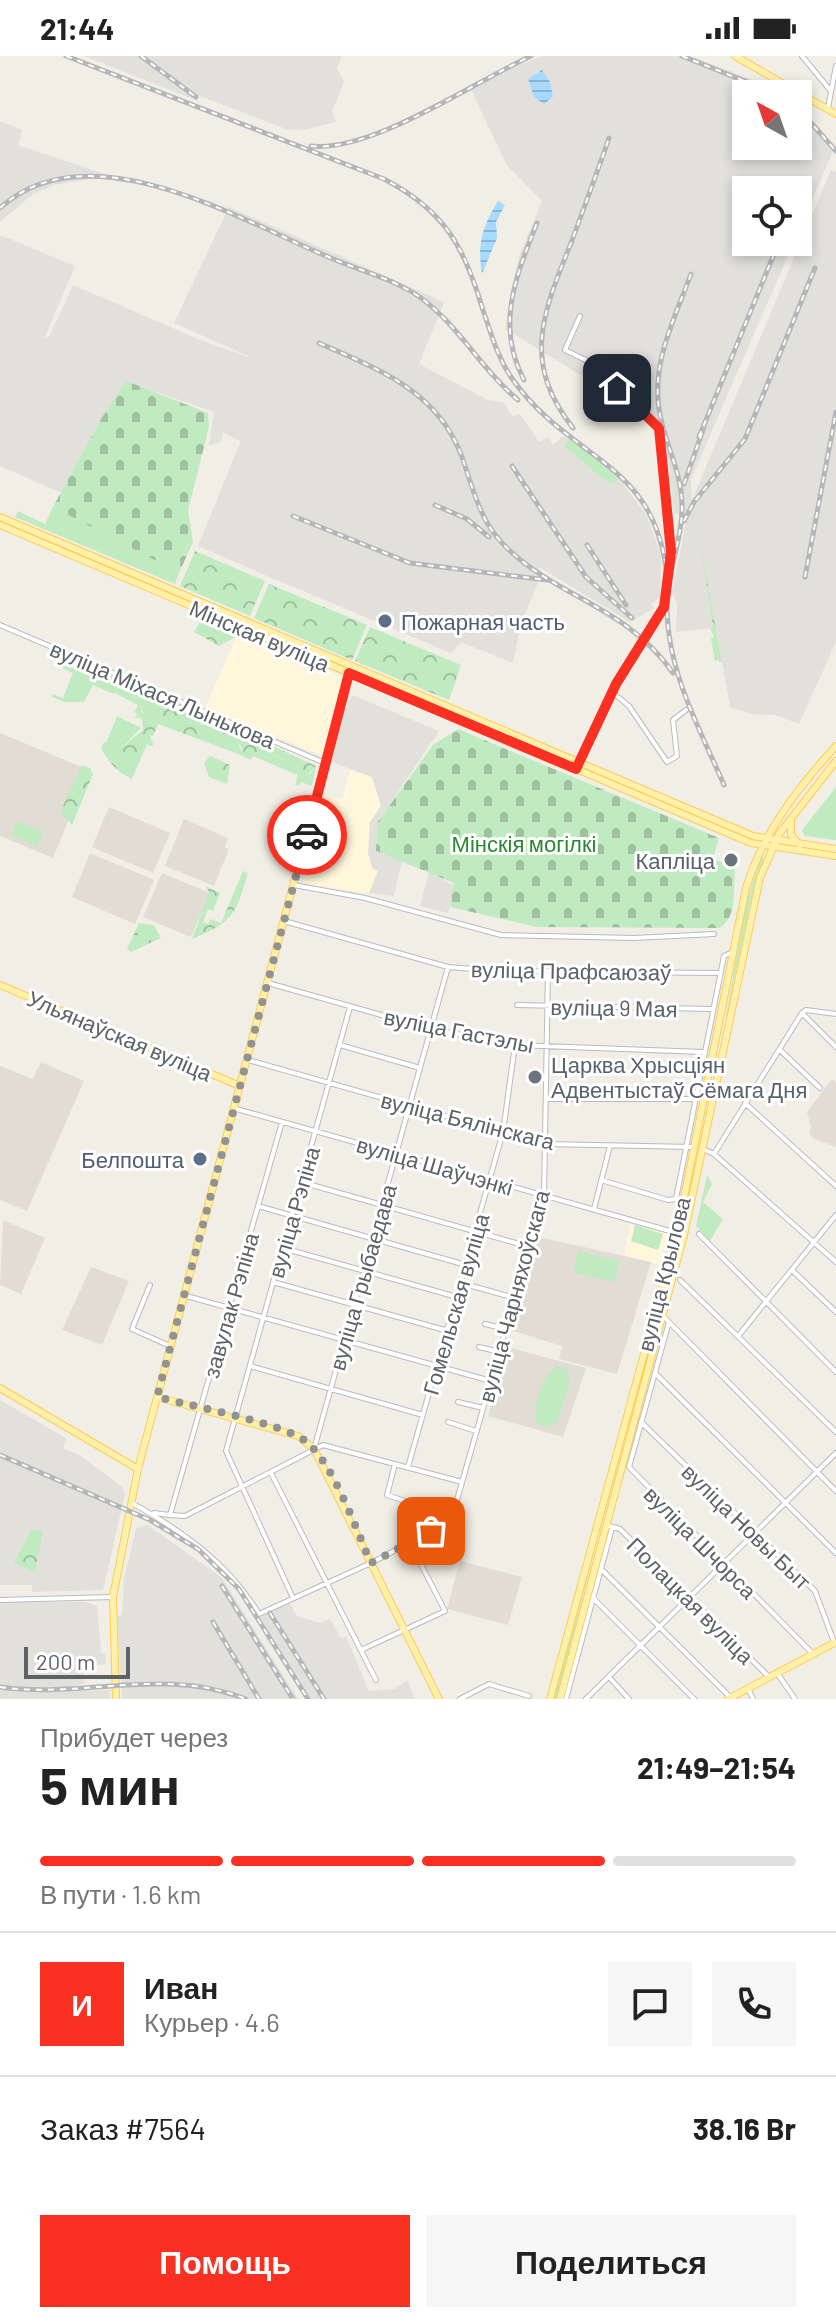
<!DOCTYPE html>
<html lang="ru">
<head>
<meta charset="utf-8">
<style>
  body { margin:0; font-family:Barlow,sans-serif; background:#f6f6f6; color:#222; height:100vh; display:flex; flex-direction:column; font-size:30px; white-space:nowrap }
  * { box-sizing:border-box; margin:0 }
  p { font-size:26px; color:#767676 }
  .icon { flex:none; width:44px; height:44px; fill:none; stroke:currentColor; stroke-width:2; stroke-linecap:round; stroke-linejoin:round }
  .map { position:relative; height:1643px; overflow:hidden }
  .details { display:flex; flex-direction:column; background:#fff; flex:1 }
  .details>* { flex:none }
  .needle { width:52px; rotate:320deg }
  .fabs { position:absolute; left:732px; top:24px; display:grid; gap:16px }
  .fabs a { display:grid; place-items:center; width:80px; height:80px; border-radius:0px; background:#fff; box-shadow:0 4px 12px #0003; font-size:40px }
  .scale { position:absolute; left:24px; bottom:20px; width:106px; box-sizing:border-box; padding-left:8px; border:4px solid #5d6267; border-top:0; font-size:22px; line-height:28px; white-space:nowrap; color:#5d6267; -webkit-text-stroke:6px #fff; paint-order:stroke }
  .pin { position:absolute; display:grid; place-items:center; width:68px; height:68px; color:#fff; margin:-34px; border-radius:16px; box-shadow:0 4px 12px #0006 }
  .courier { position:absolute; display:grid; place-items:center; width:80px; height:80px; margin:-40px; border:6px solid #fa3022; border-radius:50%; background:#fff; color:#222; box-shadow:0 2px 10px #0007 }
  .overview em { font-style:normal; font-weight:700 }
  .overview div { display:flex; flex-direction:column-reverse }
  .overview { display:flex; align-items:center; justify-content:space-between; height:136px; padding:0 40px }
  h1 { font-size:52px; font-weight:700; line-height:60px }
  .bar { display:grid; grid-template-columns:repeat(4,1fr); gap:12px 8px; align-content:center; height:96px; padding:0 40px }
  .bar i { height:10px; border-radius:6px; background:#e0e0e0 }
  .bar .current { background:#fa3022 }
  .bar p { grid-column:span 4 }
  .line { display:flex; align-items:center; gap:20px; padding:0 40px; border-top:2px solid #e0e0e0 }
  .line div { flex:1 }
  .round { display:grid; place-items:center; flex:none; width:84px; height:84px; border-radius:0px; background:#f6f6f6 }
  .cta { display:flex; gap:16px; margin-top:auto; padding:16px 40px }
  .cta a { flex:1; height:92px; border-radius:0px; background:#fa3022; color:#fff; font-size:32px; font-weight:700; line-height:92px; text-align:center }
  .cta a+a { background:#f6f6f6; color:#222 }
  .status { display:flex; justify-content:space-between; align-items:center; height:56px; padding:0 40px; background:#fff; direction:ltr }
  .status svg { height:22px; fill:currentColor }
  .map>svg:first-child { display:block }
</style>
</head>
<body>
<div class="status"><b>21:44</b><svg viewBox="0 0 49 12"><path d="M0 12V9h3v3zM5 12V6h3v6zM10 12V3h3v9zM15 12V0h3v12zM26 1h20v11H26zM47 4h2v5h-2z"/></svg></div>
<div class="map">
<svg width="836" height="1643" viewBox="0 0 836 1643">
  <defs>
    <pattern id="forest-crowns" width="20" height="18" patternUnits="userSpaceOnUse" patternTransform="scale(2)"><rect width="20" height="18" fill="#c0eac0"/><path d="M2 6a3 3 0 1 1 6 0M12 15a3 3 0 1 1 6 0" fill="none" stroke="#9fc1a0"/></pattern>
    <pattern id="wetland-marsh" width="20" height="14" patternUnits="userSpaceOnUse" patternTransform="scale(2)"><rect width="20" height="14" fill="#c0eac0"/><path d="M1 5h8M5 5V1M11 12h8M15 12V8" fill="none" stroke="#9fc1a0"/></pattern>
    <pattern id="cemetery-stones" width="16" height="16" patternUnits="userSpaceOnUse" patternTransform="scale(2)"><rect width="16" height="16" fill="#c0eac0"/><path d="M2 7V4a2 2 0 0 1 4 0v3zM10 15v-3a2 2 0 0 1 4 0v3z" fill="#9fc1a0"/></pattern>
    <pattern id="water-rules" width="6" height="5" patternUnits="userSpaceOnUse" patternTransform="scale(2)"><rect width="6" height="5" fill="#a7daff"/><path d="M0 2.5h6" fill="none" stroke="#8bb4d2"/></pattern>
  </defs>
  <rect width="100%" height="100%" fill="#f1eee5"/>
  <path fill="#fff6dc" d="M239 575 343 621 323 700 205 652Z
    M350 714 372 721 381 750 370 766 368 798 378 815 369 837 302 828 325 737 342 744Z
    M630 1168 668 1177 660 1209 624 1201Z"/>
  <path fill="#e1e0da" d="M84 0H342L337 13 344 26 332 55 336 66 303 74 286 73 195 38 193 43Z
    M542 0H690L776 33 781 38H746V90H798V56L833 95 798 176V134H746V186H794L691 423 692 444 831 114 836 116V586L799 668 776 659 753 658 730 651 702 493 713 572 676 576 677 547 672 537 688 456 684 460 674 457 666 387 658 366 505 273 518 203 542 145 506 108 469 29Z
    M0 65 22 74 18 89 110 120 54 129 33 138 0 166Z
    M229 151 444 246 419 308 488 344 503 346 513 361 520 358 539 386 548 381 553 389 563 380 614 415 647 460 661 499 660 541 651 548 654 552 630 566 539 511V524L521 568 513 607 461 586 451 597 272 522 198 490 241 385 223 377 220 387 209 389 214 356 127 326 101 363 61 437 0 410V179L75 210 44 283 50 279 73 229 205 286 255 303 174 267Z
    M352 639 439 675 377 767 376 795 402 805 394 840 369 837 378 815 372 812 368 797 370 766 381 750 372 721 332 706 343 657Z
    M429 816 455 830 448 857 420 850Z
    M0 1344 66 1382 63 1392 81 1400 122 1431 125 1438 103 1534 32 1536V1529H0Z
    M148 1469 222 1522 298 1643H122L117 1560 122 1559 124 1523 136 1472Z
    M288 1545 297 1560 320 1567 330 1563 341 1582 346 1580 369 1635 394 1633 407 1624 415 1643H310L260 1561Z
    M0 1546H86L97 1550 101 1597H105L106 1608 83 1611 84 1627 55 1635 110 1634V1643H0Z"/>
  <path fill="#e1ddd4" d="M0 677 89 714 53 802 0 780Z
    M109 751 170 777 153 817 92 791Z
    M184 763 228 782 225 791 229 793 214 830 165 810Z
    M90 797 154 824 135 868 72 841Z
    M162 817 210 837 191 881 143 861Z
    M41 1006 84 1025 27 1155 0 1144V1010L33 1023Z
    M832 1023 836 1026V1091L814 1083 809 1077 811 1071 807 1056Z
    M3 1164 45 1182 21 1238 0 1229Z
    M538 1181 651 1206 617 1318 559 1303 562 1290 510 1274Z
    M91 1211 129 1225 102 1289 62 1274Z
    M507 1291 586 1312 563 1381 488 1360Z
    M460 1505 522 1521 508 1569 447 1553Z"/>
  <path fill="#c0eac0" d="M53 451 179 517 175 528 15 461 18 455 45 468Z
    M69 602 210 661 195 662 187 655H173L156 642 150 657 141 663 135 661 137 658 141 662 143 657 139 643 122 637 115 629 113 637 116 639 93 629 84 646H65L52 641 53 638 63 642 73 617 62 612 64 609 94 621 65 608Z
    M117 660 141 672 120 693 106 687Z
    M229 681 237 683 240 693 263 701 267 696 294 709 305 725 316 710 312 730 301 726 299 730 295 729 298 719 253 700 251 704 238 698Z
    M836 731V784L805 780 802 774Z
    M17 765 43 776 37 790 11 779Z
    M762 799 764 804 753 836 724 971 746 847Z
    M707 1119 712 1128 703 1146 723 1163 710 1185 696 1170Z
    M635 1169 663 1178 658 1194 631 1185Z
    M578 1195 619 1205 614 1226 573 1216Z
    M556 1310 567 1313 570 1325 557 1367 545 1371 538 1369C530 1355 543 1318 556 1310Z
    M617 1404 563 1619 556 1643H553Z"/>
  <path fill="url(#forest-crowns)" d="M568 383 607 408 618 424 612 427C594 420 583 402 565 392Z
    M698 471 722 607 715 603 711 583 714 580 710 573 713 571Z
    M195 495 265 525 250 560 180 530Z
    M269 528 367 569 352 604 254 562Z
    M200 566 237 580 219 590 194 576Z
    M370 571 461 609 449 644 355 605Z
    M117 625 122 637 125 634 133 642 143 643 140 650 143 660 150 657 149 647 156 642 170 654 187 655 195 662 210 661 316 710 309 717 311 725H305C289 709 292 706 267 696L264 701 244 696 236 683 230 682 238 698 158 668 153 680 150 679 154 691 147 688 132 723C116 715 109 707 101 692L104 686 120 693 143 674 142 662 135 656 138 649 111 635Z
    M210 700 230 709 227 728 209 721 204 707Z
    M82 709 90 712 93 718 72 769 60 756Z
    M243 815 248 817C236 855 236 866 192 883L209 837 206 830 220 837 213 855 208 853 203 866 208 868 210 863 221 867Z
    M31 1474 43 1475 35 1517 14 1507Z"/>
  <path fill="url(#wetland-marsh)" d="M139 867 154 869 161 882 131 896 127 893Z"/>
  <path fill="url(#cemetery-stones)" d="M126 325 208 357 209 371 188 454 193 486 179 517 53 451 101 363Z
    M458 673 719 782 713 802 735 813C733 833 738 860 720 872L537 871 450 851 454 827 376 795 377 767 433 689Z"/>
  <path fill="url(#water-rules)" d="M542 14 550 26 553 41 544 48 534 41 528 23Z
    M498 145 505 149 496 166 497 182 482 218C477 188 482 171 498 145Z"/>
  <g fill="none" stroke-linecap="round" stroke-linejoin="round">
    <defs>
      <path id="minor" d="M802 0 830 34
        M828 52 836 10
        M0 569 325 707
        M612 636 629 650 667 706 677 700 673 664 686 654
        M576 713 616 628 664 551 671 473 659 372 596 309 565 294 580 260
        M294 829 365 842 501 879 634 882 714 878
        M284 865 448 911 500 915 720 917
        M268 927 431 973 515 989 703 996
        M517 949 712 953
        M802 957 836 991
        M340 989 420 1012
        M780 994 820 1032
        M248 1004 545 1088 693 1091
        M546 1043H694
        M745 1047 836 1130
        M233 1052 684 1179
        M703 1093 714 1098 802 957 806 954 836 958
        M714 1098 836 1206
        M601 1124 668 1144 676 1143 724 900 733 896
        M301 1126 530 1191
        M258 1150 466 1209
        M594 1153 610 1090
        M699 1178 836 1316
        M283 1192 457 1241
        M793 1215 836 1256
        M680 1224 836 1376
        M273 1226 448 1275
        M461 1227 515 1242
        M150 1229 132 1273 170 1290
        M183 1239 491 1325
        M662 1259 836 1435
        M669 1266 629 1411 813 1598
        M485 1268 506 1273
        M739 1279 836 1159
        M479 1291 500 1296
        M250 1310 423 1359
        M655 1317 836 1497
        M458 1346 483 1352
        M448 1366 476 1375
        M641 1366 815 1535 834 1586
        M314 1393 448 911
        M395 1408 387 1439 405 1445
        M408 1411 503 1076 515 989
        M271 1417 376 1624
        M132 1447C182 1475 228 1507 259 1558L371 1507 451 1465 544 1139 548 915
        M154 1457 170 1459 282 1066
        M170 1459 185 1460 323 1389 462 1426
        M606 1469 620 1473 769 1621
        M601 1513 730 1641
        M293 1542 226 1395 350 951
        M593 1542 694 1643
        M0 1544 113 1541
        M361 1594 445 1555 410 1487
        M777 1617 795 1643
        M609 1621 629 1643
        M748 1632 753 1643
        M460 1643 489 1628 529 1640
        M566 1643 612 1472
        M586 1643 836 1397"/>
      <path id="major" d="M735 0 836 58
        M0 461 753 780 836 793
        M0 469 751 787 836 800
        M791 764V779L800 789
        M0 929 240 1030
        M0 1332 138 1413
        M157 1341 298 1380 314 1393 439 1643
        M116 1643 113 1541 138 1413 351 611
        M550 1643 677 1177 746 832C764 775 796 734 836 690
        M560 1643 684 1179 760 822 779 778 836 705
        M728 1643 836 1586"/>
    </defs>
    <use href="#minor" stroke="#b8bbc0" stroke-width="6"/>
    <use href="#major" stroke="#ffcc50" stroke-width="8"/>
    <use href="#minor" stroke="#fff" stroke-width="4"/>
    <use href="#major" stroke="#fff0ac" stroke-width="6"/>
    <defs>
      <path id="rail" d="M66 0 384 123C445 155 464 190 483 254 491 277 497 300 511 321 572 410 665 403 668 539
        M141 0 196 41
        M682 0 777 38
        M798 52 836 95
        M311 90C371 97 474 26 531 0
        M0 152C88 72 238 163 326 200 357 214 393 222 421 242 459 270 482 314 518 344
        M691 218C674 264 650 309 660 359 666 390 681 415 682 448 683 483 667 515 667 550 667 615 699 671 724 729
        M319 287C378 313 438 335 462 401 474 435 480 467 508 493 561 543 627 551 673 617
        M524 324C495 269 516 220 537 167
        M573 372C521 306 543 257 571 187 584 152 597 117 609 82
        M699 381 779 186
        M512 410 586 521 632 562
        M684 428 704 371
        M435 449 467 463 489 481
        M293 460 410 507 547 524
        M684 465 694 446 745 383 815 212
        M587 489 626 549
        M805 521 836 356
        M0 1399 150 1464 198 1493 239 1533 308 1643
        M222 1530 293 1643
        M270 1557 324 1643
        M213 1566 259 1643
        M0 1631C84 1643 162 1610 246 1643"/>
    </defs>
    <use href="#rail" stroke="#b5b6b7" stroke-width="5"/>
    <use href="#rail" stroke="#fff" stroke-width="2" stroke-dasharray="6" stroke-linecap="butt"/>
  </g>
  <g fill="none" stroke-linecap="round" stroke-linejoin="round">
    <path stroke="#919393" stroke-width="8" stroke-dasharray="0 14.4" d="M307 779 157 1341C188 1349 283 1368 304 1384 333 1405 356 1474 371 1507L431 1475"/>
    <path stroke="#fa3022" stroke-width="10" d="M307 779 349 617 576 713 616 628 664 551 671 496 659 372 617 332"/>
  </g>
  <g fill="#5c6f8a" stroke="#fff" stroke-width="3">
    <circle cx="385" cy="565" r="8"/>
    <circle cx="200" cy="1103" r="8"/>
  </g>
  <g fill="#6b7280" stroke="#fff" stroke-width="3">
    <circle cx="731" cy="804" r="8"/>
    <circle cx="535" cy="1021" r="8"/>
  </g>
  <g text-anchor="middle" dominant-baseline="central" stroke-width="6" stroke-linejoin="round" paint-order="stroke">
    <g font-size="22" fill="#4e5e75" stroke="#fff" text-anchor="start">
      <text x="401" y="565">Пожарная часть</text>
      <text x="184" y="1103" text-anchor="end">Белпошта</text>
    </g>
    <g font-size="22" fill="#5d6267" stroke="#fff">
      <text transform="translate(260 579) rotate(23)">Мінская вуліца</text>
      <text transform="translate(163 638) rotate(23)">вуліца Міхася Лынькова</text>
      <text transform="translate(571 914) rotate(1)">вуліца Прафсаюзаў</text>
      <text transform="translate(614 951) rotate(1)">вуліца 9 Мая</text>
      <text transform="translate(459 974) rotate(11)">вуліца Гастэлы</text>
      <text transform="translate(120 979) rotate(23)">Ульянаўская вуліца</text>
      <text transform="translate(468 1064) rotate(14)">вуліца Бялінскага</text>
      <text transform="translate(435 1109) rotate(16)">вуліца Шаўчэнкі</text>
      <text transform="translate(293 1156) rotate(-74)">вуліца Рэпіна</text>
      <text transform="translate(663 1218) rotate(-76)">вуліца Крылова</text>
      <text transform="translate(362 1221) rotate(-74)">вуліца Грыбаедава</text>
      <text transform="translate(513 1240) rotate(-75)">вуліца Чарняхоўскага</text>
      <text transform="translate(455 1248) rotate(-74)">Гомельская вуліца</text>
      <text transform="translate(230 1249) rotate(-74)">завулак Рэпіна</text>
      <text transform="translate(747 1470) rotate(44)">вуліца Новы Быт</text>
      <text transform="translate(701 1486) rotate(45)">вуліца Шчорса</text>
      <text transform="translate(691 1544) rotate(45)">Полацкая вуліца</text>
    </g>
    <g font-size="22" fill="#2d8630" stroke="#fff">
      <text x="524" y="787">Мінскія могілкі</text>
    </g>
    <g font-size="22" fill="#5b616d" stroke="#fff" text-anchor="end">
      <text x="715" y="804">Капліца</text>
      <text x="551" y="1008" text-anchor="start">Царква Хрысціян<tspan x="551" dy="25">Адвентыстаў Сёмага Дня</tspan></text>
    </g>
  </g>
</svg>
<div class="fabs">
<a><svg class="needle" viewBox="-14 -14 28 28"><path d="M0-13l5 13h-10z" fill="#e53935"/><path d="M0 13l5-13h-10z" fill="#767676"/></svg></a>
<a><svg class="icon" aria-label="locate" viewBox="0 0 24 24"><circle cx="12" cy="12" r="6"/><path d="M12 2v4M12 18v4M2 12h4M18 12h4"/></svg></a>
</div>
<div class="scale">200 m</div>
<div class="pin" style="left:431px;top:1475px;background:#ea580c"><svg class="icon" aria-label="bag" viewBox="0 0 24 24"><path d="M5 8h14l-1 12H6zM9 8a3 3 0 0 1 6 0"/></svg></div>
<div class="pin" style="left:617px;top:332px;background:#1f2937"><svg class="icon" aria-label="home" viewBox="0 0 24 24"><path d="M3 11l9-7 9 7M6 9v11h12V9"/></svg></div>
<div class="courier" style="left:307px;top:779px"><svg class="icon" aria-label="car" viewBox="0 0 24 24"><path d="M5 17H2v-5l4-1 3-4h7l3 4 3 1v5h-3M9 17h6M6 11h13"/><circle cx="7" cy="17" r="2"/><circle cx="17" cy="17" r="2"/></svg></div>
</div>
<section class="details">
<div class="overview"><div><h1>5 мин</h1><p>Прибудет через</p></div><em>21:49–21:54</em></div>
<div class="bar"><i class="current"></i><i class="current"></i><i class="current"></i><i></i><p>В пути · 1.6 km</p></div>
<div class="line" style="height:144px"><b class="round" style="background:#fa3022;color:#fff">И</b><div><b>Иван</b><p>Курьер · 4.6</p></div><a class="round"><svg class="icon" aria-label="chat" viewBox="0 0 24 24"><path d="M4 5h16v11H9l-5 4z"/></svg></a><a class="round"><svg class="icon" aria-label="phone" viewBox="0 0 24 24"><path d="M5 4h4l2 5-3 2q2 4 5 5l2-3 5 2v4C11 20 4 13 5 4z"/></svg></a></div>
<div class="line" style="height:104px"><div>Заказ #7564</div><b>38.16 Br</b></div>
<div class="cta"><a>Помощь</a><a>Поделиться</a></div>
</section>
</body>
</html>
